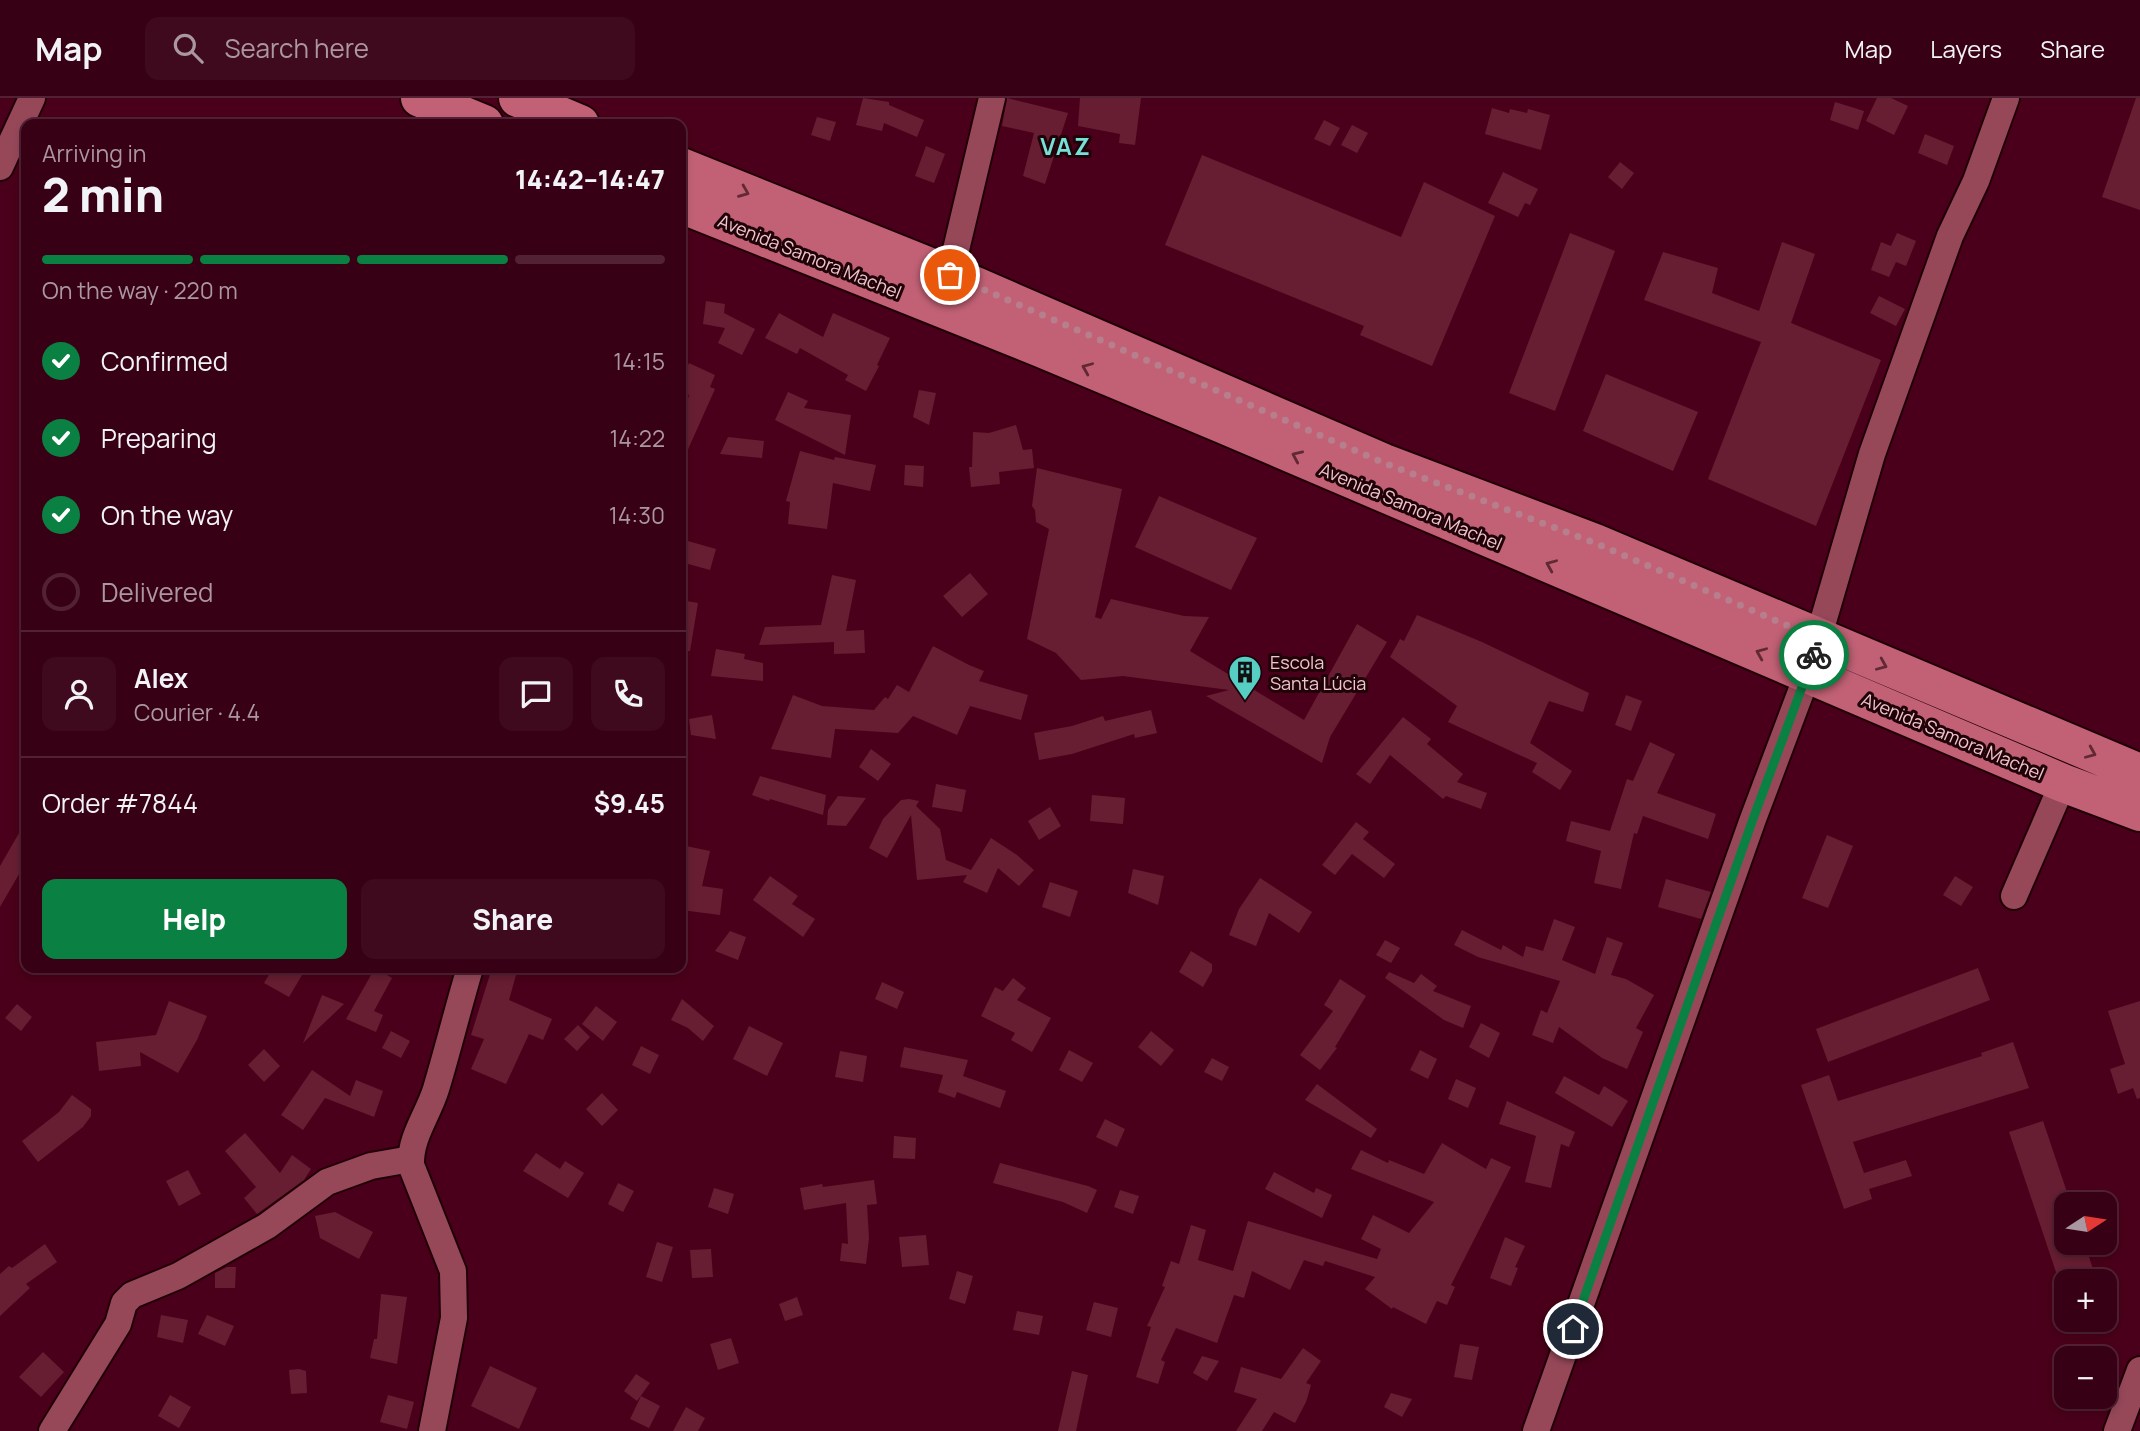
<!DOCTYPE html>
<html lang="en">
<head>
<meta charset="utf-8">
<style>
  body { margin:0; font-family:Manrope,sans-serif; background:#3f0a1d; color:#f1f3f6; height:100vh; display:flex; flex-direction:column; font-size:26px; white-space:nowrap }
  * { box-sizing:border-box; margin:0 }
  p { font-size:23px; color:#ab97a0 }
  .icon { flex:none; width:38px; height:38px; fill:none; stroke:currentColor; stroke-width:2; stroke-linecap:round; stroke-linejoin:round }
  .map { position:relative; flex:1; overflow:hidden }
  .panel { position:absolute; left:21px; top:21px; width:665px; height:854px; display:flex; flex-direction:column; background:#380014; border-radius:14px; box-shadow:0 4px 10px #0003,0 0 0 2px #522234 }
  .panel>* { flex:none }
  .needle { width:46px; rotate:78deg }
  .controls { position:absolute; left:2054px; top:1094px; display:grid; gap:14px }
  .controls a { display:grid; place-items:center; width:63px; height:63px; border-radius:14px; background:#380014; box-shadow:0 4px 10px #0003,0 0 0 2px #522234; font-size:35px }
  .pin { position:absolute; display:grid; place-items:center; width:60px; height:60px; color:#fff; margin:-30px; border:4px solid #fff; border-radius:50%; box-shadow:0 2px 7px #0007 }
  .courier { position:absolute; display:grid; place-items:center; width:70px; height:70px; margin:-35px; border:5px solid #0b8043; border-radius:50%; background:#fff; color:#222; box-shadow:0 2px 9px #0007 }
  .head em { font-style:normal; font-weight:800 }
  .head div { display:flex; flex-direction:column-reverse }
  .head { display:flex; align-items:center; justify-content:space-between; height:119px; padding:0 21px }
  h1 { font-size:46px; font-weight:800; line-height:52px }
  .bar { display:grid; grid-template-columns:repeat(4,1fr); gap:10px 7px; align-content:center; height:84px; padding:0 21px }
  .bar i { height:9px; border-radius:5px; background:#522234 }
  .bar .active { background:#0b8043 }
  .bar p { grid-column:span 4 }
  .line { display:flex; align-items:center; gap:18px; padding:0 21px; border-top:2px solid #522234 }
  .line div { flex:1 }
  .round { display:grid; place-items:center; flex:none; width:74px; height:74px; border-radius:14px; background:#3f0a1d }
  ol { padding:0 21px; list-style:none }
  li { display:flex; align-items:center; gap:21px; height:77px }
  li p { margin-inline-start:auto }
  li .icon { padding:7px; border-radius:50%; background:#0b8043; color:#fff; stroke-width:4 }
  li:last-child { color:#ab97a0 }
  li i { width:38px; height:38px; border:4px solid #522234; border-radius:50% }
  .cta { display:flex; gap:14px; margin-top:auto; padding:14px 21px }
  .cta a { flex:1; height:80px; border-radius:14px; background:#0b8043; color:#fff; font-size:28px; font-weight:800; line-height:80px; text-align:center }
  .cta a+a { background:#3f0a1d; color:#f1f3f6 }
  header { display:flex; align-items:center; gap:42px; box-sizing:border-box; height:98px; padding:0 35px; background:#380014; border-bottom:2px solid #522234 }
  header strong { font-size:33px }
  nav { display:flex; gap:38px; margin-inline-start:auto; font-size:24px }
  .search { width:490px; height:63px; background:#3f0a1d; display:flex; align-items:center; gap:18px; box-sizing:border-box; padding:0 24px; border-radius:14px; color:#ab97a0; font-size:26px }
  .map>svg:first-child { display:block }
</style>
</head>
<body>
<header>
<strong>Map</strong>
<div class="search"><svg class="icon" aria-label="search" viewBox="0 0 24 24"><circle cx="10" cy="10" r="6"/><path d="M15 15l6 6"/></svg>Search here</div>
<nav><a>Map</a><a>Layers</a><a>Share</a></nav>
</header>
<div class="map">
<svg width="2140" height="1333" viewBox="0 0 2140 1333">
  <rect width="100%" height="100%" fill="#4a001a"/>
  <path fill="#671e32" d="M863 0 889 4V7L924 22 917 39 884 25 882 33 856 27Z
    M1007 0 1068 15 1045 86 1023 78 1034 35 1002 28Z
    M1080 0H1141L1135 47 1119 45 1120 36 1078 28Z
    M1877 0H1891L1908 8 1894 37 1866 23Z
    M2136 0H2140V112L2102 99Z
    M1835 4 1864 13 1858 32 1830 22Z
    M1492 10 1509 15 1510 11 1527 15 1528 11 1550 17 1541 52 1485 36Z
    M817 19 836 24 830 43 811 37Z
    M1324 22 1340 30 1330 48 1314 41Z
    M1352 27 1368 35 1357 55 1341 47Z
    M1925 36 1954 48 1947 67 1918 55Z
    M926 48 945 56 934 85 915 78Z
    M1202 57 1401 139 1424 84 1495 118 1432 268 1360 237 1364 228 1165 147Z
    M1620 64 1634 75 1622 91 1608 79Z
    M1503 74 1538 91 1530 107 1525 105 1518 119 1488 105Z
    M1570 135 1615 153 1555 313 1509 295Z
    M1897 135 1916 143 1906 168 1896 164 1889 179 1871 172 1881 144 1891 148Z
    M1782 144 1815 156 1791 225 1881 262 1816 428 1708 381 1761 244 1644 202 1663 154 1718 170 1712 195 1759 213Z
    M1879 198 1905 211 1896 228 1870 215Z
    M706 203 725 206 724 215 755 231 742 257 718 245 725 230 703 226Z
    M779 215 823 239 833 215 890 240 877 267 879 268 866 293 845 282 848 277 800 250 797 256 765 240Z
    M689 265 715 277 710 289 715 291 681 367V330L689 297 681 293V284Z
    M1606 276 1698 314 1673 373 1583 333Z
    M919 292 936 295 929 327 913 319Z
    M788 294 808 303 804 310 851 317 845 357 775 322Z
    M1016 327 1023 352 1032 351 1034 370 999 374 1000 386 971 389 969 369H972L973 334 989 335Z
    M728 339 764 343 762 360 720 356Z
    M800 353 834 362 835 359 876 367 870 393 833 385 827 431 788 426 790 404 786 403Z
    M905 367 924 368 923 389 904 387Z
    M1037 370 1122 391 1095 519 1101 521 1111 501 1184 518 1209 519 1190 553 1304 622 1357 526 1387 544 1330 639 1322 665 1206 598 1229 592 1123 578 1081 582 1056 555 1027 541 1049 431 1036 424 1035 412 1032 408Z
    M1159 398 1257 440 1231 492 1135 449Z
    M681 441 716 451 710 472 681 464Z
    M970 475 988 496 962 519 943 498Z
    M832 477 856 482 846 533 864 532 865 555 834 556V544L759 547 765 529 821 527Z
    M681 502 698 505 690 553H681Z
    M1417 517 1482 544 1589 595 1583 614 1549 603 1530 645 1572 673 1560 692 1532 674 1537 665 1448 624 1457 608 1390 559 1400 541 1404 543Z
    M933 548 969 567 984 573 979 583 1028 597 1021 622 970 608 957 637 913 618 898 635 835 631 831 660 771 651 793 597 822 608 874 612 885 599 888 601 897 587 909 594Z
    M716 551 745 556 744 561 763 565V583L711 578Z
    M1626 597 1642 603 1631 633 1615 627Z
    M1151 612 1157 635 1135 640 1134 636 1072 656 1039 662 1034 635 1072 628 1103 618 1105 623Z
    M712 617 716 641 691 637 689 621Z
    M1403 619 1431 641 1427 646 1463 676 1457 684 1487 695 1481 711 1446 698 1443 701 1390 657 1370 686 1356 676Z
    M1650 644 1675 656 1657 695 1716 716 1708 741 1643 718 1637 736 1634 735 1621 791 1594 785 1601 753 1566 743 1571 723 1610 733 1627 681 1633 683Z
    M871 651 891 666 878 683 859 669Z
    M760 678 826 697 823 717 770 701 769 703 752 697Z
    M936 686 966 692 962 714 932 709Z
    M1092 697 1125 700 1123 726 1090 723Z
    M838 698 866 700 846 728 827 727 828 712Z
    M909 701 919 703 916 708 940 731 946 762 971 772 991 740 1017 757 1034 772 1019 788 998 770 987 795 963 784 967 777 917 782 911 717 887 760 869 750 883 721 901 702Z
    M1050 709 1061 728 1039 742 1028 723Z
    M26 723V764L0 809V768Z
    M1356 724 1369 734 1363 741 1395 766 1384 780 1352 756 1335 777 1322 767Z
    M1827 737 1853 748 1828 810 1802 800Z
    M681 747 710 753 702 788 723 791 720 817 681 812Z
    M1133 771 1164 778 1158 807 1128 795Z
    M770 778 798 798 792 806 815 821 803 839 753 802Z
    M1955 778 1973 789 1961 808 1943 797Z
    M1260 780 1312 814 1299 835 1269 815 1256 848 1229 837 1239 811Z
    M1666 781 1711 794 1701 821 1658 809Z
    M1050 784 1078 793 1070 819 1042 809Z
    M1554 821 1575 829 1562 862 1595 876 1607 839 1623 845 1611 877 1626 881 1654 897 1636 930 1643 934 1627 971 1602 960 1559 929 1553 945 1532 937 1541 912 1547 915 1560 883 1478 859 1454 847 1462 832 1501 852 1503 847 1523 859 1526 848 1543 853Z
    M730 833 746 839 738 862 715 853Z
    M1385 842 1400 850 1391 865 1376 857Z
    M1191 853 1212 866V873L1203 889 1179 874Z
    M273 870H289L302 877 289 899 264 885Z
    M375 870 392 880 374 913 383 917 376 934 346 921Z
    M492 870H518L509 902 552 921 543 942 529 936 506 986 471 971 484 941 471 937Z
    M1978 870 1990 902 1828 964 1816 931Z
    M1389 874 1414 885 1421 876 1437 888 1433 893 1471 908 1463 930 1444 922 1385 880Z
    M1013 880 1026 890 1017 902 1051 920 1032 954 1011 942 1015 935 981 918 995 889 1003 893Z
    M1340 881 1366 898 1335 949 1337 950 1320 972 1300 957 1333 913 1324 907Z
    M882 884 904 894 897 911 875 901Z
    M322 897 344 906 303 945Z
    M682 901 714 928 703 943 688 930 671 922Z
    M169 903 207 918 197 942 178 975 140 954 141 968 99 973 96 944 156 937Z
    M2140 903V1000L2137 1001 2133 990 2118 996 2110 971 2125 966 2108 913Z
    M17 906 32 919 21 933 5 920Z
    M596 908 617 924 603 943 582 926Z
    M1481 925 1500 935 1489 960 1469 949Z
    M578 927 590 939 577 953 564 941Z
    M749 928 783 945 767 978 733 961Z
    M391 933 410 943 401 960 382 950Z
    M1151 933 1174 952 1161 968 1138 949Z
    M2013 944 2029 990 1853 1044 1864 1075 1906 1062 1912 1078 1869 1091 1872 1101 1844 1111 1801 987 1829 977 1838 1003 1982 958 1981 955Z
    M641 948 659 957 650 976 632 967Z
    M904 949 968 962 963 978 1006 993 1000 1010 957 994 955 1000 938 994 943 977 900 969Z
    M264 951 280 968 264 984 248 967Z
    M1069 952 1093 965 1082 984 1059 972Z
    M1420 952 1437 961 1428 981 1410 972Z
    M840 953 867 958 863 984 835 979Z
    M1212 960 1229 969 1222 983 1204 974Z
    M312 972 350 998 356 982 383 993 374 1019 325 1000 303 1032 281 1017Z
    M1564 978 1599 997 1604 988 1628 1003 1612 1029 1555 995Z
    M1456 981 1476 990 1468 1010 1448 1001Z
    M1317 986 1377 1031 1371 1040 1305 1002Z
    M602 995 618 1012 602 1028 586 1011Z
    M72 997 91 1011V1018L83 1029 38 1064 22 1043 59 1014Z
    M1507 1003 1575 1034 1569 1049 1561 1046 1551 1090 1525 1084 1536 1038 1499 1026Z
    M1105 1021 1125 1031 1117 1049 1096 1039Z
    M2043 1023 2071 1106H2067V1144H2084L2097 1183H2059L2009 1034Z
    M245 1035 280 1075 292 1057 311 1071 304 1082 257 1116 244 1100 256 1089 225 1053Z
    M894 1038 916 1040 915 1061 893 1060Z
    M1442 1045 1486 1071 1491 1060 1511 1069 1451 1187 1455 1189 1447 1207 1437 1203 1426 1226 1393 1209 1392 1211 1365 1191 1375 1179 1325 1163 1323 1168 1304 1162 1290 1192 1252 1173 1244 1200 1234 1197 1217 1245 1176 1230 1161 1262 1165 1264 1158 1286 1136 1279 1151 1229 1147 1228 1165 1189 1162 1188 1171 1163 1179 1166 1191 1127 1206 1132 1198 1162 1233 1173 1248 1123 1377 1161 1381 1151 1361 1141 1373 1117 1409 1135 1434 1104 1351 1071 1361 1052 1388 1065 1389 1062 1424 1076Z
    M536 1055 560 1071 565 1063 584 1075 568 1100 523 1073Z
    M1000 1065 1088 1088 1097 1092 1087 1115 1063 1104 993 1085Z
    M188 1072 201 1096 179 1108 166 1083Z
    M1274 1074 1314 1095 1316 1090 1332 1097 1322 1120 1265 1091Z
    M874 1082 877 1106 867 1107 869 1140 866 1166 840 1163 842 1145 848 1146 846 1105 804 1112 800 1090 822 1086 823 1089Z
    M618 1085 634 1093 623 1114 608 1106Z
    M714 1090 734 1096 728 1116 708 1109Z
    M1120 1092 1139 1098 1133 1116 1114 1109Z
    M335 1114 373 1134 359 1161 320 1140 315 1118Z
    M926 1137 929 1167 902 1169 899 1139Z
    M1505 1139 1525 1148 1515 1169 1518 1170 1511 1188 1490 1180Z
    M657 1144 673 1149 662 1184 646 1179Z
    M45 1146 57 1164 26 1186 30 1190 0 1218V1176L9 1168 12 1170Z
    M711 1151 713 1179 692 1180 690 1152Z
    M227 1169H236L235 1190H215V1175Z
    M957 1173 973 1178 965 1206 949 1201Z
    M381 1196 407 1199 397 1266 370 1260 374 1241H377Z
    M797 1199 803 1217 785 1223 779 1206Z
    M1094 1204 1118 1210 1111 1239 1086 1232Z
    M1017 1213 1043 1218 1039 1237 1013 1232Z
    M161 1217 188 1222 183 1245 157 1239Z
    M207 1217 234 1228 225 1248 198 1236Z
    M731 1240 739 1265 718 1272 710 1246Z
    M1460 1246 1479 1249 1472 1282 1454 1279Z
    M1303 1250 1321 1263 1306 1285 1311 1287 1306 1304 1295 1325 1274 1314 1262 1333H1236L1257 1301 1234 1294 1241 1269 1281 1281Z
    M43 1254 64 1274 41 1299 19 1279Z
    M1202 1258 1219 1263 1207 1283 1193 1275Z
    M490 1268 537 1290 519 1331 471 1308Z
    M299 1271 306 1273 307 1295 291 1296 289 1272Z
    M1072 1273 1088 1277 1076 1333H1058Z
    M636 1276 650 1285 637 1303 624 1293Z
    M1391 1295 1412 1301 1402 1319 1384 1309Z
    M170 1297 191 1309 179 1330 158 1318Z
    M388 1297 414 1304 407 1331 380 1324Z
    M641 1298 660 1308 649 1330 630 1321Z
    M686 1309 705 1320 698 1333H673Z"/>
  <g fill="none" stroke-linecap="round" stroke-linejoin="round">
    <defs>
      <path id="minor" d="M0 69 32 0
        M950 177 992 0
        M2014 798 2063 685
        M52 1333 118 1226 124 1205 132 1197 178 1178 267 1128 327 1084 371 1068 411 1061
        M432 1333 454 1220 453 1173 411 1067C410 1039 428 1017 436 991 448 951 458 910 470 870
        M1536 1333 1753 721 1808 575 1872 356 1950 138 1976 83 2006 0
        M2117 1333 2140 1272"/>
      <path id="highway" d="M420 0 484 26
        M518 0 580 26
        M681 69 950 177 1384 365 1595 445 2140 675
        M681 106 1041 250 1220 325 2063 685 2140 714"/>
    </defs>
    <use href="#minor" stroke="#210008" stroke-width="30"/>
    <use href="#highway" stroke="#210008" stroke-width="42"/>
    <use href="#minor" stroke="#964859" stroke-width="26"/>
    <use href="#highway" stroke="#c26175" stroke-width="38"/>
  </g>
  <defs><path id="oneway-chevron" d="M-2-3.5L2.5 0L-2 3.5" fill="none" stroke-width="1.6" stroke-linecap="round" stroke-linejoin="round" transform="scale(1.75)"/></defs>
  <g stroke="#602934">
    <use href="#oneway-chevron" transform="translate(744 94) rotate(22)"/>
    <use href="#oneway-chevron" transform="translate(1087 270) rotate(-157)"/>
    <use href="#oneway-chevron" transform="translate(1297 358) rotate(-156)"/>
    <use href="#oneway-chevron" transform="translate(1551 467) rotate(-157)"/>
    <use href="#oneway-chevron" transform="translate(1761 555) rotate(-157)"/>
    <use href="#oneway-chevron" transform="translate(1882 567) rotate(23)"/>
    <use href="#oneway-chevron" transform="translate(2091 655) rotate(23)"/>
  </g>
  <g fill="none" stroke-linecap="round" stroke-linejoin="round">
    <path stroke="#b77f8d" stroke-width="7" stroke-dasharray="0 12.6" d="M950 177 1384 365 1595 445 1819 541 1814 557"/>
    <path stroke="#0b8043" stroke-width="9" d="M1573 1231 1753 721 1814 557"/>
  </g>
  <defs>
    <symbol id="building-pin" viewBox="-11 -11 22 30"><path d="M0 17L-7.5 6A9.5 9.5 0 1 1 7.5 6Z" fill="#56cec4" stroke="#1f0309"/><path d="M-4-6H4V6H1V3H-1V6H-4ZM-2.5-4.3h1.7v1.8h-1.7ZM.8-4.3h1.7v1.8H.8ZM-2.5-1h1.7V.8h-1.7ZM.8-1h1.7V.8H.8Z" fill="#111"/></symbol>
  </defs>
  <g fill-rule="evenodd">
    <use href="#building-pin" x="1226" y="555" width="38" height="52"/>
  </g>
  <g text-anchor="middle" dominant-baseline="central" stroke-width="6" stroke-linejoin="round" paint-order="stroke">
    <g font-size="18" fill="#f2c4cb" stroke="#1f0309">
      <text transform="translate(810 158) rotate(22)">Avenida Samora Machel</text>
      <text transform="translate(1411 408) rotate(23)">Avenida Samora Machel</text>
      <text transform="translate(1953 638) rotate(23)">Avenida Samora Machel</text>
    </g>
    <g font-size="18" fill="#f2c4cb" stroke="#1f0309" text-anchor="start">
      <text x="1270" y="564">Escola<tspan x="1270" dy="21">Santa Lúcia</tspan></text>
    </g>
    <g font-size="24" font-weight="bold" letter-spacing="2" fill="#76e1d7" stroke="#1f0309">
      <text x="1066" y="47">VAZ</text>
    </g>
  </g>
</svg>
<div class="controls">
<a><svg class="needle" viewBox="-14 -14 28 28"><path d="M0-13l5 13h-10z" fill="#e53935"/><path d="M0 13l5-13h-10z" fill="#ab97a0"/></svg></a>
<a>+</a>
<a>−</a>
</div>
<div class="pin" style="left:950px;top:177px;background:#ea580c"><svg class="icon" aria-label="bag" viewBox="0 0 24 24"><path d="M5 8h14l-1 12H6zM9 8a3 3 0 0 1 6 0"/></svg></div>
<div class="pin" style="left:1573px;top:1231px;background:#1f2937"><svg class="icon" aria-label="home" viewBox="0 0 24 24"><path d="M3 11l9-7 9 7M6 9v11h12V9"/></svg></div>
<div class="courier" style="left:1814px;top:557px"><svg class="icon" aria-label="bike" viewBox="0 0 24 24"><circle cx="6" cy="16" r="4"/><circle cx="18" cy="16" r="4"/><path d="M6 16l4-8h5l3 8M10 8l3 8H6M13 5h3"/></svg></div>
<section class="panel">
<div class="head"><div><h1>2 min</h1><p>Arriving in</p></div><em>14:42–14:47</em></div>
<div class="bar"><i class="active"></i><i class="active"></i><i class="active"></i><i></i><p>On the way · 220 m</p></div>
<ol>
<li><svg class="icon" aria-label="check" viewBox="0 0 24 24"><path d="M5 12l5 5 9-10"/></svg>Confirmed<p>14:15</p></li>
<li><svg class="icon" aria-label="check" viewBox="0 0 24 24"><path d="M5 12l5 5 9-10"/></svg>Preparing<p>14:22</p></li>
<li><svg class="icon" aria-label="check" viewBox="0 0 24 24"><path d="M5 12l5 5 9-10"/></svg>On the way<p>14:30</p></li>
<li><i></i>Delivered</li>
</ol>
<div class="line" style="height:126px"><a class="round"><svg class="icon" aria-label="person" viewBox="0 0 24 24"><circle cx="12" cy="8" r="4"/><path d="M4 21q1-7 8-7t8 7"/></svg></a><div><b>Alex</b><p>Courier · 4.4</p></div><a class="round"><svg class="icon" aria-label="chat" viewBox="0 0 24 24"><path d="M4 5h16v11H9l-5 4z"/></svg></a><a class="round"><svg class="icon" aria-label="phone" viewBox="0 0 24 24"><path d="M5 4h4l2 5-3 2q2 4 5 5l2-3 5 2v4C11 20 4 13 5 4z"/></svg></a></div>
<div class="line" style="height:91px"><div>Order #7844</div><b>$9.45</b></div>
<div class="cta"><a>Help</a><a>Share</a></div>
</section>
</div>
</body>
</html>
